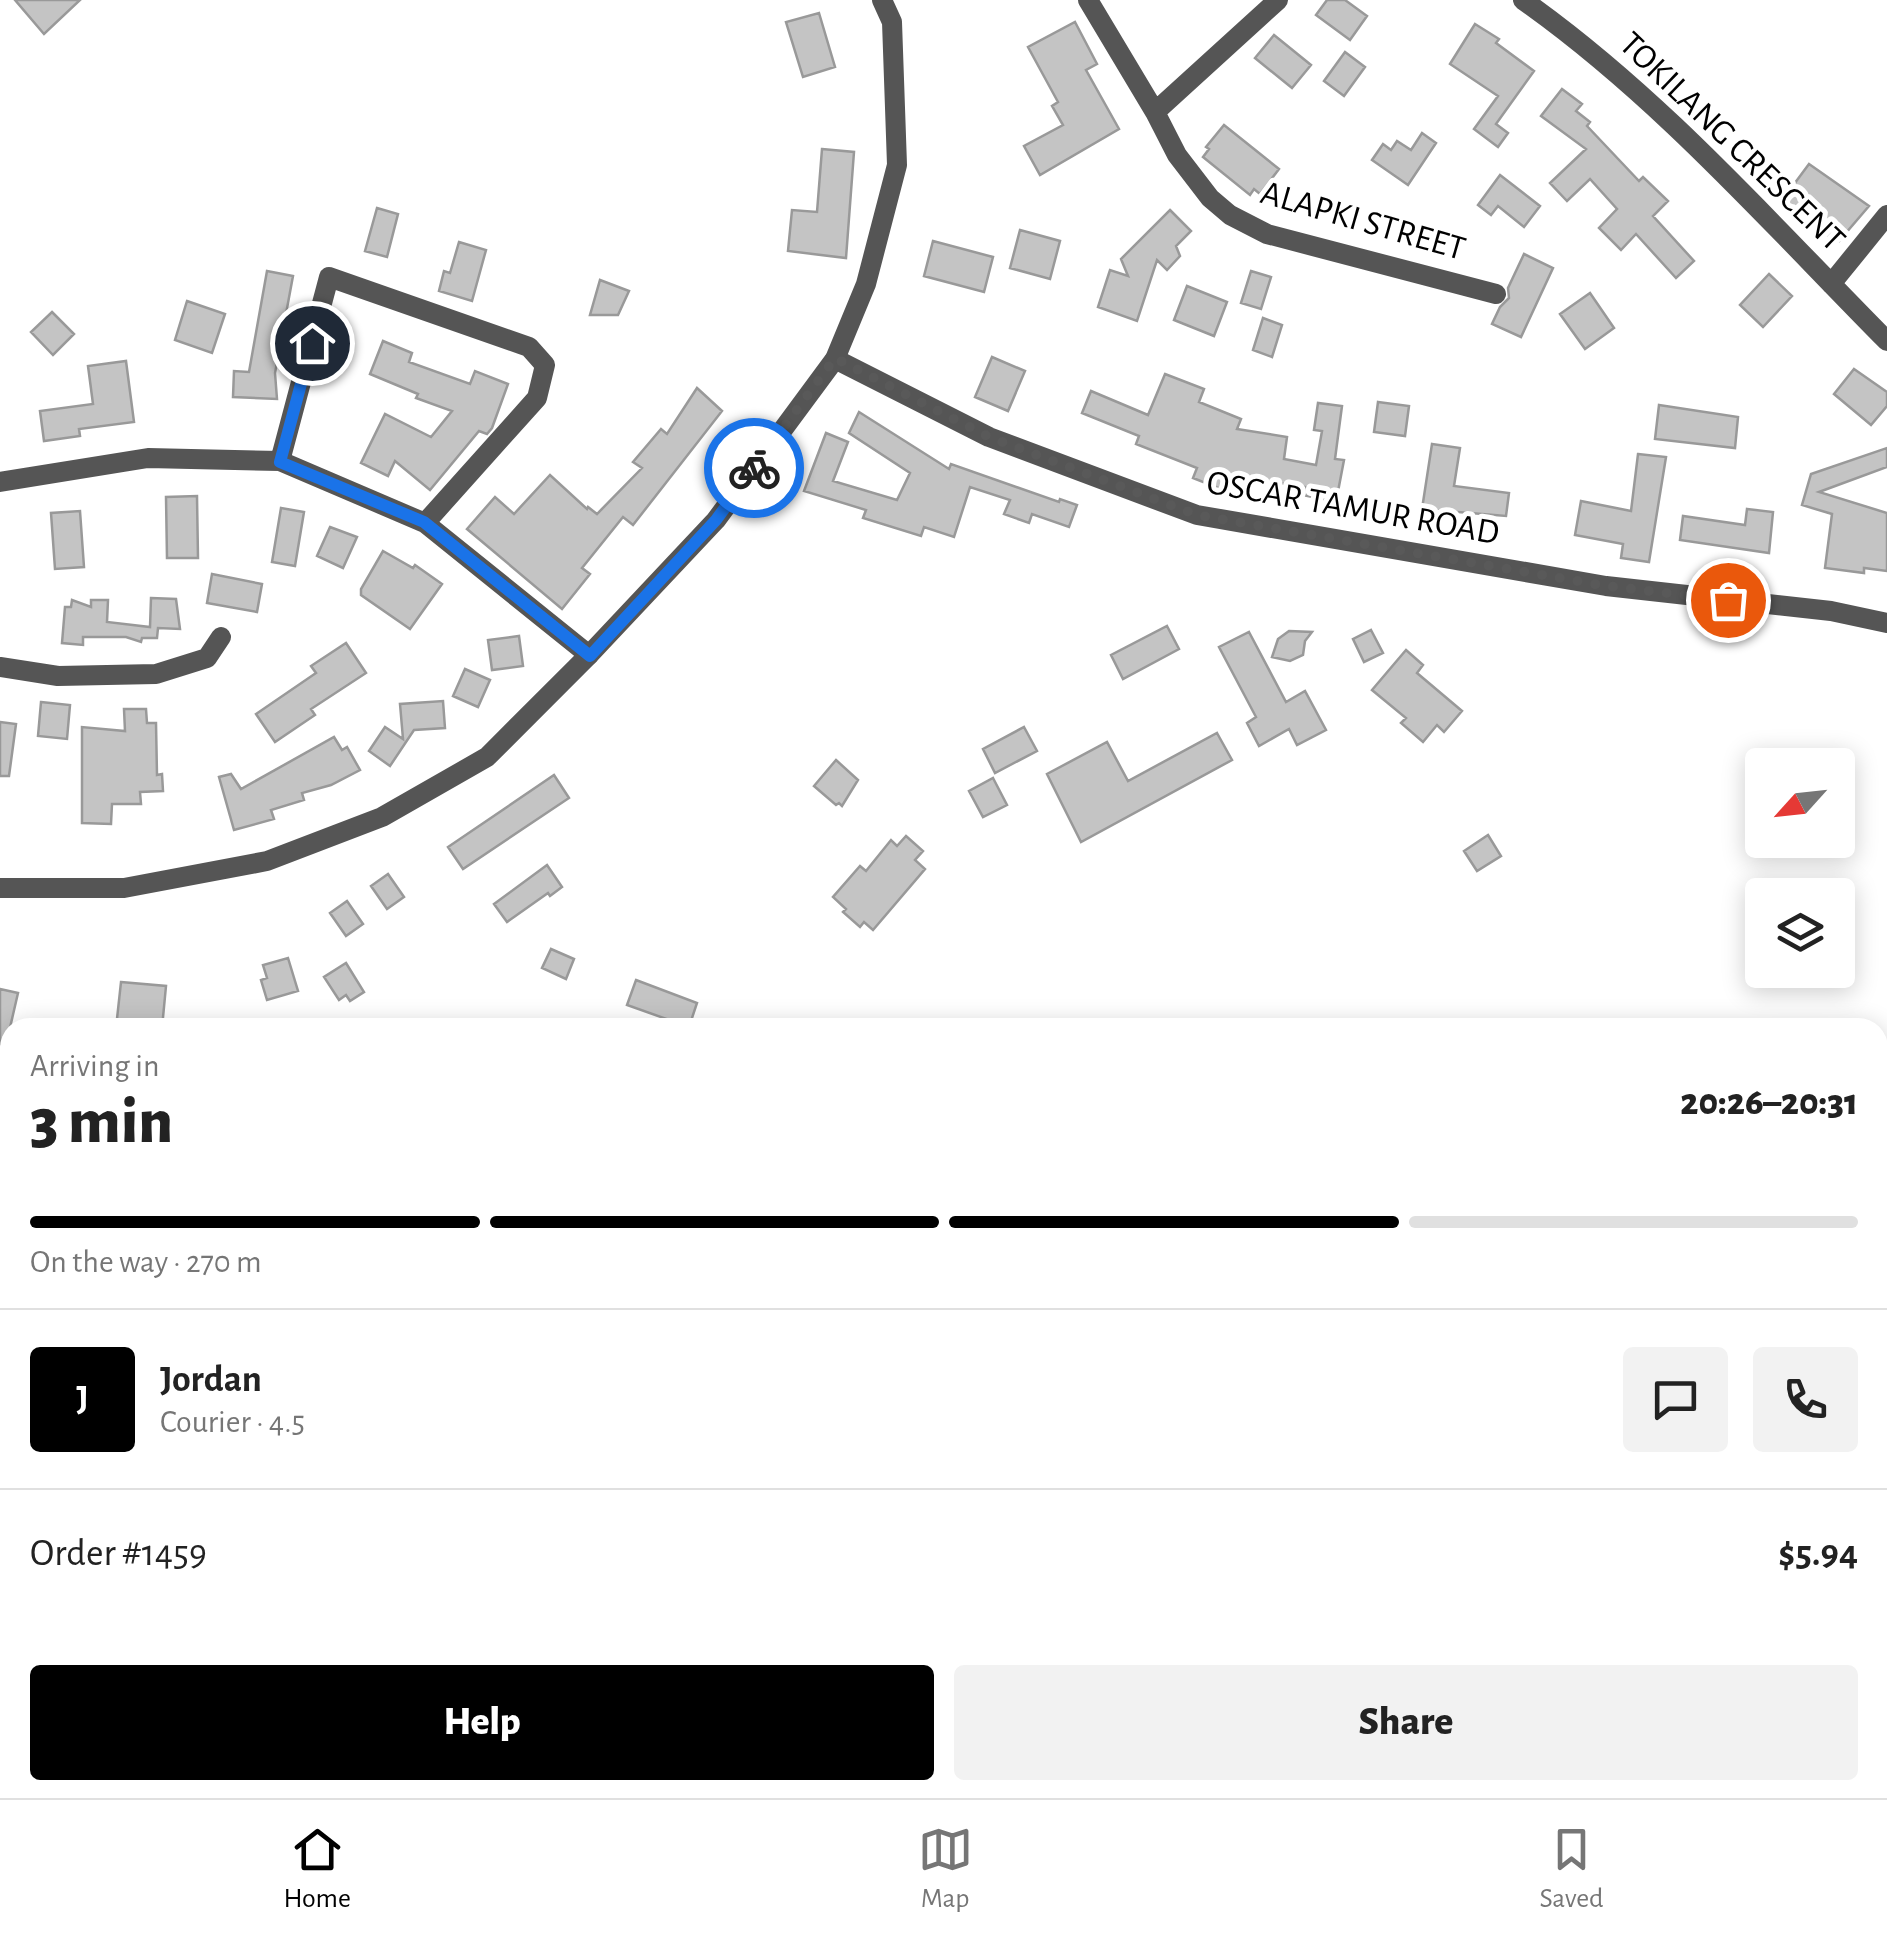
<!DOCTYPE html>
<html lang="en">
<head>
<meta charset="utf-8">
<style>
  body { margin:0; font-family:"Alegreya Sans",sans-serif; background:#f2f2f2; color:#222; height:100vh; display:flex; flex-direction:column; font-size:38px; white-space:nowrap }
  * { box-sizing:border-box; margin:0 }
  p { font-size:32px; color:#767676 }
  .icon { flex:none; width:55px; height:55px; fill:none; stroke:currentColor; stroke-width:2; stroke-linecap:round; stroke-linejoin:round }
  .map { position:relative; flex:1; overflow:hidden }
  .panel { position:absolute; left:0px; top:1018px; width:1888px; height:782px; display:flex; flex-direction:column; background:#fff; border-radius:30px 30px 0 0; box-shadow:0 5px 25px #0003 }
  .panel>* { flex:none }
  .needle { width:65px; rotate:243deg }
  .controls { position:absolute; left:1745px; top:748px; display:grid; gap:20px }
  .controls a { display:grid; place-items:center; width:110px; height:110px; border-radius:10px; background:#fff; box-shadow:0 5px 25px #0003; font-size:50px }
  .pin { position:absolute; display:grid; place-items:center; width:85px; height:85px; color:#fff; margin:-42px; border:5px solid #fff; border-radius:50%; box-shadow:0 2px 10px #0007 }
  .courier { position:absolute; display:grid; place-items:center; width:100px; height:100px; margin:-50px; border:8px solid #1a73e8; border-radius:50%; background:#fff; color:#222; box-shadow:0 2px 12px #0007 }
  .head em { font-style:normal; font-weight:800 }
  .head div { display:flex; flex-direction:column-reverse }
  .head { display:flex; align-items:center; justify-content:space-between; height:170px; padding:0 30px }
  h1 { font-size:65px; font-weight:800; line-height:75px }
  .bar { display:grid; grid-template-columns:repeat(4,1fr); gap:15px 10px; align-content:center; height:120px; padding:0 30px }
  .bar i { height:12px; border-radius:8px; background:#e0e0e0 }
  .bar .current { background:#000 }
  .bar p { grid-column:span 4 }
  .line { display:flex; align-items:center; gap:25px; padding:0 30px; border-top:2px solid #e0e0e0 }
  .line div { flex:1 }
  .round { display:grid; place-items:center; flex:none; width:105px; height:105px; border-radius:10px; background:#f2f2f2 }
  .action { display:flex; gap:20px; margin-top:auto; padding:20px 30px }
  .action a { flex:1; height:115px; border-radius:10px; background:#000; color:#fff; font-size:40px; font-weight:800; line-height:115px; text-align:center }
  .action a+a { background:#f2f2f2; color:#222 }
  .tab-bar { display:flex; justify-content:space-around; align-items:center; height:140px; border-top:2px solid #e0e0e0; background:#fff; font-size:28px; color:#767676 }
  .tab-bar a { display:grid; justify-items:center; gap:5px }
  .tab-bar .current { color:#000 }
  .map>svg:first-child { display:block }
</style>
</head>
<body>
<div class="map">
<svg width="1887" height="1798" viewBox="0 0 1887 1798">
  <rect width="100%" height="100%" fill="#fff"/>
  <path fill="#c4c4c4" stroke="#999" stroke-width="2.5" d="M15 0H80L44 34Z
    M1327 0H1345L1367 16 1350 40 1316 15Z
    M819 13 835 67 803 77 786 22Z
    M1075 22 1097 64 1086 70 1119 129 1040 175 1024 146 1063 125 1052 106 1058 102 1028 47Z
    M1475 24 1499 39 1496 43 1534 71 1496 124 1508 133 1498 147 1474 129 1498 96 1450 64Z
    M1274 35 1311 65 1292 88 1255 58Z
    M1345 52 1365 67 1344 96 1324 81Z
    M1562 89 1582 104 1576 111 1590 122 1587 126 1639 181 1643 177 1668 201 1653 216 1694 261 1676 278 1636 234 1621 250 1599 228 1617 209 1590 179 1567 201 1550 183 1586 149 1541 116Z
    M1224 125 1279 169 1260 194 1254 189 1250 195 1203 157 1209 149 1206 147Z
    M1422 133 1436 143 1408 185 1372 160 1383 144 1391 150 1397 141 1411 150Z
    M822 149 854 152 846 258 788 251 792 210 817 212Z
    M1809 164 1869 206 1839 241 1830 234 1828 236 1783 199Z
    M1500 175 1540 206 1524 227 1498 206 1491 215 1478 205Z
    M377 208 398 214 387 257 365 251Z
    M1170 210 1191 231 1176 246 1180 256 1167 270 1157 260 1137 321 1098 307 1110 270 1128 276 1121 259Z
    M1020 230 1060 241 1050 279 1010 268Z
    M933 241 993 257 984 292 924 276Z
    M459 242 486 250 472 301 439 291 444 271 450 273Z
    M1524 254 1553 268 1521 337 1492 324 1500 307 1509 298 1508 288Z
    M267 271 293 276 275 373 277 399 233 397 234 371 249 372Z
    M1251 271 1271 277 1261 309 1241 303Z
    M1769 274 1792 296 1763 327 1740 305Z
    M600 280 629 291 618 315H590Z
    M1187 286 1227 302 1214 336 1174 320Z
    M1590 293 1614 328 1585 349 1560 314Z
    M187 301 225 314 212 353 175 340Z
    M52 312 74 334 53 355 31 332Z
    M1263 318 1282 325 1272 357 1253 350Z
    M383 341 412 353 409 362 470 384 475 371 508 384 492 428 487 434 479 431 430 490 395 461 388 476 361 463 385 414 431 437 452 411 416 398 418 394 370 374Z
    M992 357 1025 371 1008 411 975 397Z
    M126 361 134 422 79 429 80 436 44 441 40 411 93 404 88 366Z
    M1854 369 1887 392V406L1871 425 1834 394Z
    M1165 374 1204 389 1199 402 1241 419 1237 429 1287 437 1284 459 1316 465 1322 431 1314 430 1318 403 1342 406 1335 459 1344 460 1336 502 1303 495 1305 487 1229 475 1223 490 1193 478 1197 468 1136 444 1139 436 1082 413 1091 391 1148 415Z
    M697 388 722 411 633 525 623 517 582 568 590 574 562 609 467 529 495 497 514 514 550 475 587 509 588 507 597 514 642 468 633 462 661 429 667 434Z
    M1378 402 1409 406 1405 436 1374 432Z
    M1659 405 1738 417 1735 448 1655 439Z
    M859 412 949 469 951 464 1059 502 1060 499 1077 505 1069 527 1032 514 1029 523 1004 514 1010 500 970 487 954 537 924 527 921 536 863 518 866 510 804 491 826 433 848 442 833 481 897 500 910 473 849 433Z
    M1432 444 1460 448 1454 486 1509 493 1506 516 1422 509Z
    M1887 448V467L1819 492 1887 513V571L1864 568V573L1825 568 1832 514 1802 505 1811 474Z
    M1638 454 1666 457 1649 562 1621 558 1623 544 1575 535 1581 501 1631 511Z
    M197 496 198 558H167L166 497Z
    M281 508 304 512 295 566 272 562Z
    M1747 509 1773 512 1769 553 1680 540 1683 516 1745 525Z
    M80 511 84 567 55 569 51 513Z
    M330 527 357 537 343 568 317 556Z
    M383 551 413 568 415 565 442 584 410 629 361 595V589Z
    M212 574 262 584 257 612 207 603Z
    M151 598 176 599 180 629 158 628 157 638H142L141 642 126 637H83V645L62 643 65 607H71L72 600 91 607V600H108L107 622 150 627Z
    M1167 626 1179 649 1123 679 1111 655Z
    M1371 630 1383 653 1364 662 1353 639Z
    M1289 631 1312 632 1305 641 1303 655 1290 661 1272 657 1278 639Z
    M1249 632 1286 702 1305 691 1326 730 1297 745 1289 729 1259 746 1247 723 1256 717 1219 647Z
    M519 636 523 666 492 670 488 640Z
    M346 643 366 673 311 709 315 715 275 742 256 714 316 673 311 666Z
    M1406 650 1423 665 1417 673 1462 711 1444 732 1437 725 1423 742 1401 723 1406 718 1372 690Z
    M465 669 490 680 478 707 453 696Z
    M443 701 445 728 414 730 390 766 369 751 385 727 403 739 400 704Z
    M41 702 70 705 67 739 38 736Z
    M124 709H146L147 723H156L157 775 162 774 163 791 140 792 141 804H112L111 824 82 823V727L125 731Z
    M0 722 16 724 9 776H0Z
    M1024 727 1037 751 995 773 983 749Z
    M1217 733 1232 760 1081 842 1047 774 1107 742 1128 781Z
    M334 737 342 750 347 747 360 770 331 785 302 793 304 800 271 810 274 819 234 830 219 777 231 774 241 789Z
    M836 760 858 780 842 806 839 803 836 805 814 786Z
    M554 775 569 798 463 869 448 847Z
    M993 778 1007 805 983 817 969 791Z
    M1488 835 1501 856 1477 871 1464 851Z
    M906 836 923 851 915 860 925 869 873 930 864 922 860 927 843 912 846 909 833 897 860 866 866 871 891 840 897 846Z
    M547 865 562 887 550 896 548 893 507 922 494 904Z
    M388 874 404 897 387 909 371 886Z
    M347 901 363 924 346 936 330 913Z
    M551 949 574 959 566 979 542 968Z
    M288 958 298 991 267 1000 261 980 267 978 263 965Z
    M346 963 364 992 350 1001 346 995 339 1000 324 977Z
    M636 980 697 1003 689 1027 627 1005Z
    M121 982 166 986 162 1028H116Z
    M0 989 18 993 6 1045 0 1044Z"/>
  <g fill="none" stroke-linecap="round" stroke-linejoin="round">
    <path stroke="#555" stroke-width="20" d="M1088 0 1155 112 1177 155 1210 198 1230 215 1267 234 1496 294
      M1523 0C1659 96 1770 223 1887 341
      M1155 112 1278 0
      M1831 284 1887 215
      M835 359 989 437 1197 515 1606 586 1831 611 1887 623
      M280 461 329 277 529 347 545 365 537 398 425 523
      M0 482 148 458 280 461 425 523 589 655
      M0 667 58 676 156 674 207 658 221 637"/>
    <path stroke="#555" stroke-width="20" d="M0 888H124L267 861 382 817 487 757 589 655 716 520 835 359 866 284 897 165 892 22 882 0"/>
  </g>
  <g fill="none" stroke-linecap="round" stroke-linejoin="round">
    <path stroke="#595959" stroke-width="10" stroke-dasharray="0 18" d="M754 468 835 358 989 437 1197 515 1606 586 1728 600"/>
    <path stroke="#1a73e8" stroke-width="12" d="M312 343 280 462 424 522 590 656 716 520 754 468"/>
  </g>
  <g text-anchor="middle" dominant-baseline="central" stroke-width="10" stroke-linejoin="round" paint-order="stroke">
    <g font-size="35" fill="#000" stroke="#fff">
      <text transform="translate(1732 142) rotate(44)">TOKILANG CRESCENT</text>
      <text transform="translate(1363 221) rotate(16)">ALAPKI STREET</text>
      <text transform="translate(1353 508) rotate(10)">OSCAR TAMUR ROAD</text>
    </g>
  </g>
</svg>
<div class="controls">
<a><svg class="needle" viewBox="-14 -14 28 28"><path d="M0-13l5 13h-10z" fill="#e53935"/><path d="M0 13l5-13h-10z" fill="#767676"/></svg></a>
<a><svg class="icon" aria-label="layers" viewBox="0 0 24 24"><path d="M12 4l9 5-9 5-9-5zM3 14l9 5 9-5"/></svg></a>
</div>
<div class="pin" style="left:1728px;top:600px;background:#ea580c"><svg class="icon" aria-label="bag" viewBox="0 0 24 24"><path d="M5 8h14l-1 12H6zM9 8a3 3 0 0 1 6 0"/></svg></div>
<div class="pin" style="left:312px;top:343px;background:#1f2937"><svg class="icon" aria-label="home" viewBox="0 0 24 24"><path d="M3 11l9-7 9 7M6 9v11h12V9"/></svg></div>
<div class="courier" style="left:754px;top:468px"><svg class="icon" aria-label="bike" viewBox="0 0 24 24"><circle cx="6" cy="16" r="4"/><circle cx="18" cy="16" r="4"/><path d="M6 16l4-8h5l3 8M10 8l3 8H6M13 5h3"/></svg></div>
<section class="panel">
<div class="head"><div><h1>3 min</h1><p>Arriving in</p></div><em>20:26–20:31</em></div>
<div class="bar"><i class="current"></i><i class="current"></i><i class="current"></i><i></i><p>On the way · 270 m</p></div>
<div class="line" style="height:180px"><b class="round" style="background:#000;color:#fff">J</b><div><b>Jordan</b><p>Courier · 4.5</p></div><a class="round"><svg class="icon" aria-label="chat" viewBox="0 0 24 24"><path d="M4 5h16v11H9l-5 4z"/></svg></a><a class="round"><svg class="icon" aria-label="phone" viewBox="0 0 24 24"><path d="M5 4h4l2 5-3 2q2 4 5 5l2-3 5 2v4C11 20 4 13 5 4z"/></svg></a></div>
<div class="line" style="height:130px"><div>Order #1459</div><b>$5.94</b></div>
<div class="action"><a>Help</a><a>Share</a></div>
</section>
</div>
<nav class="tab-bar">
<a class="current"><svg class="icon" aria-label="home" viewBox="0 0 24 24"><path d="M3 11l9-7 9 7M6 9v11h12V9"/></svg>Home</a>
<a><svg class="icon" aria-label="map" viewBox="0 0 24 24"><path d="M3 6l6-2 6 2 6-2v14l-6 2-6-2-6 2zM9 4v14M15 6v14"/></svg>Map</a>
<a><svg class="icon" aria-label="saved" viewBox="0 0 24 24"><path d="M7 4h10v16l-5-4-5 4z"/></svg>Saved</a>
</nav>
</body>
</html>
